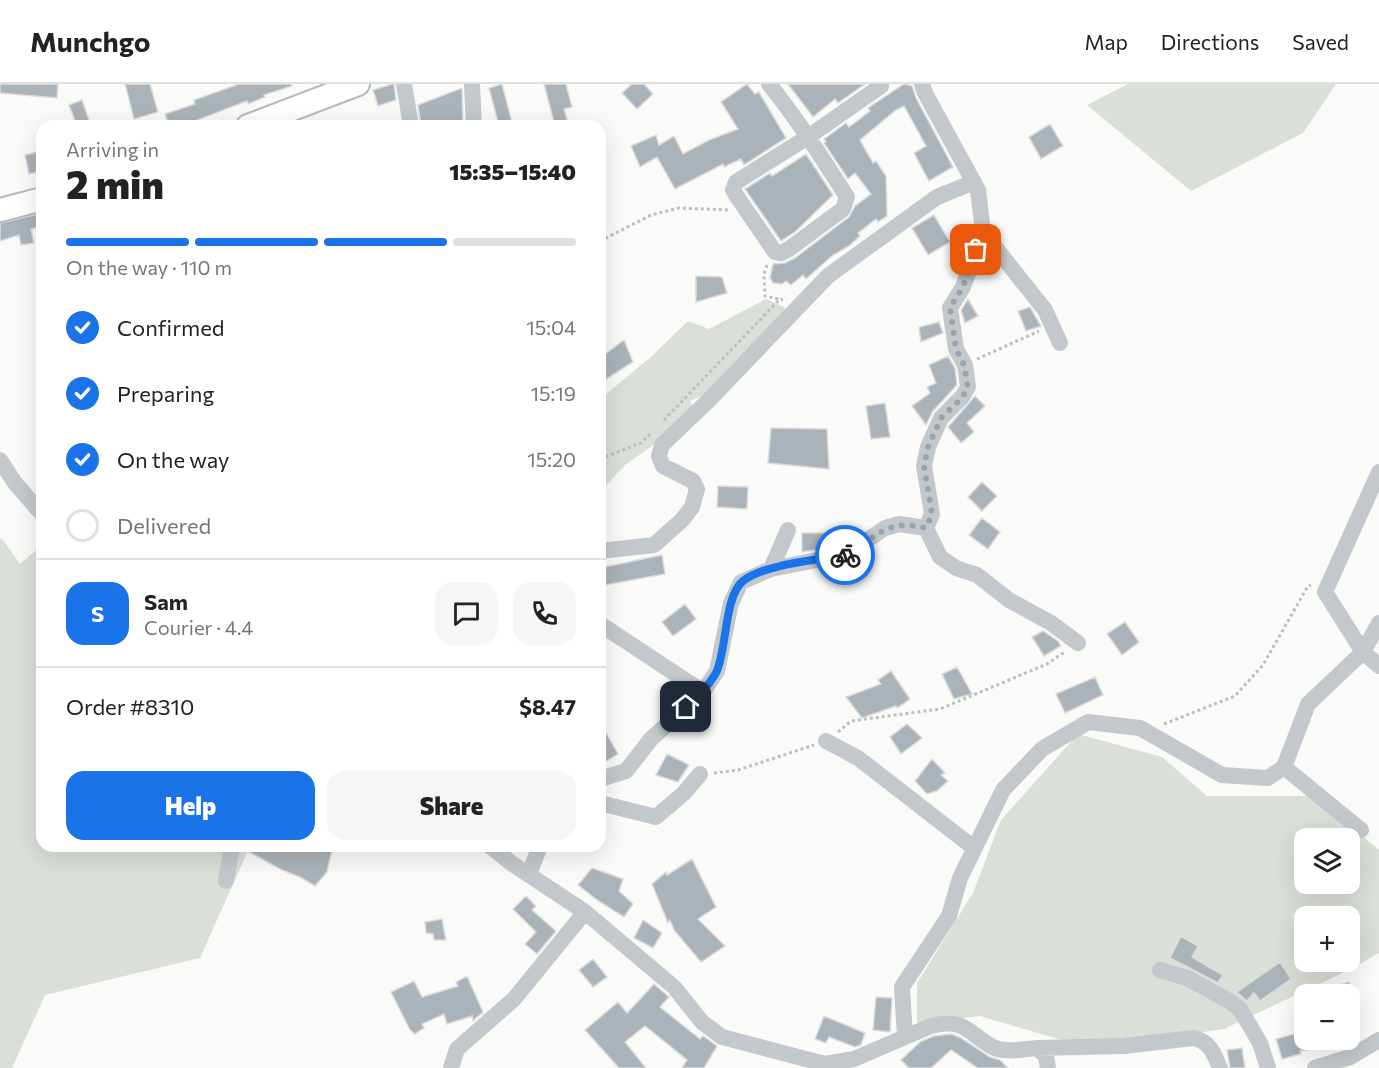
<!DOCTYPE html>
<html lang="en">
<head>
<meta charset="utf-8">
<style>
  body { margin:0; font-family:Commissioner,sans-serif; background:#f6f6f6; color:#222; height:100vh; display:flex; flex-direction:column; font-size:22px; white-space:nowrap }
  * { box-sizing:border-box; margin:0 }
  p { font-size:20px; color:#767676 }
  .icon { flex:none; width:33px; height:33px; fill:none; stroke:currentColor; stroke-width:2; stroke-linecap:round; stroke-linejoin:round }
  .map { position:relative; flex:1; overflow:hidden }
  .details { position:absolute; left:36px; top:36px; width:570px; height:732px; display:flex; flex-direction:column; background:#fff; border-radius:18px; box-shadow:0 6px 24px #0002 }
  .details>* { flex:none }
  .tools { position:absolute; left:1294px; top:744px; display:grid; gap:12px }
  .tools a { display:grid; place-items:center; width:66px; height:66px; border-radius:12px; background:#fff; box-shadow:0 6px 24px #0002; font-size:30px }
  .pin { position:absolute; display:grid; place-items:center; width:51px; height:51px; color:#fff; margin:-26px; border-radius:12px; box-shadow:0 3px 9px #0006 }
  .courier { position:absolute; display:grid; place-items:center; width:60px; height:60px; margin:-30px; border:4px solid #1a73e8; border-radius:50%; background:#fff; color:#222; box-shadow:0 2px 8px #0007 }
  .headline em { font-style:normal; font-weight:800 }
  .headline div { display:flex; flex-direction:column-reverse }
  .headline { display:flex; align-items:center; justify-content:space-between; height:102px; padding:0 30px }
  h1 { font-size:39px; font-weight:800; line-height:45px }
  .bar { display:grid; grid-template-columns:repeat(4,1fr); gap:9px 6px; align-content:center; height:72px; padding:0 30px }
  .bar i { height:8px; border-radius:4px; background:#e0e0e0 }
  .bar .active { background:#1a73e8 }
  .bar p { grid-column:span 4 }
  .line { display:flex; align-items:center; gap:15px; padding:0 30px; border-top:2px solid #e0e0e0 }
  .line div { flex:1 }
  .round { display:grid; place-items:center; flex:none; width:63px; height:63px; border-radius:18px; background:#f6f6f6 }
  ol { padding:0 30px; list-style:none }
  li { display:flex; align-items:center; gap:18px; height:66px }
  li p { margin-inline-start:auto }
  li .icon { padding:6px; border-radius:50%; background:#1a73e8; color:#fff; stroke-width:4 }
  li:last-child { color:#767676 }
  li i { width:33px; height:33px; border:3px solid #e0e0e0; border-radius:50% }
  .button { display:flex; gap:12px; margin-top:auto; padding:12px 30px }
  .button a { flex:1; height:69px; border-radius:18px; background:#1a73e8; color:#fff; font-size:24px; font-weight:800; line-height:69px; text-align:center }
  .button a+a { background:#f6f6f6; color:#222 }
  header { display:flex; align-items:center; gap:36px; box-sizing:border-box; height:84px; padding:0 30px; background:#fff; border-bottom:2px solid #e0e0e0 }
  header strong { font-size:28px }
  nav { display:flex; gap:33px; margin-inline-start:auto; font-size:21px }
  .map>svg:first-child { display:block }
</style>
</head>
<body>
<header>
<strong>Munchgo</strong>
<nav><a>Map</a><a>Directions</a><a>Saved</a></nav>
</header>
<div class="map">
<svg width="1379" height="984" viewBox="0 0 1379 984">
  <rect width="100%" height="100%" fill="#fafaf8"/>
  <path fill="#dadfd7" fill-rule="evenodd" d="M1128 0H1336L1303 49 1191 107 1087 21Z
    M766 215 786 224 713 307 690 317 694 325 659 357 625 381 600 408V315L652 272 688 237 709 245Z
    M0 454 3 456 20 480 42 461V762H250L200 874 45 911 12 984H0Z
    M1078 650 1162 673 1207 712H1314L1379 766V869L1353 884 1224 945 1182 951 1075 960 980 932 917 940V899L973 809 1001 736ZM1305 754H1350V800H1305ZM1305 832H1350V878H1305Z"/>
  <path fill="#aab3b9" stroke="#dcdcda" stroke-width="1.5" d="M0 0H58L57 14 0 9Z
    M125 0H150L158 28 134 35Z
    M239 0H291L292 2 264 11 265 13 248 20 247 17 182 42H169L165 30 195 20 194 16Z
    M392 0H394L396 16 378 22 373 6Z
    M502 0 513 42H499L489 4Z
    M544 0H566L572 23 564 25 569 42H555Z
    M632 0H644L653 10 637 25 622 9Z
    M747 0 755 10 759 8 786 54 744 81 741 75 724 83 723 80 675 105 657 73 640 83 631 62 656 51 659 61 674 52 683 70 709 56 738 45 721 18Z
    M788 0H865L838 19 835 15 813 33Z
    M904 0 912 2 916 14 953 83 929 97 914 69 926 62 904 22 896 26 860 56 873 79 876 77 886 92 887 132 878 138 876 135 858 149 860 152 849 162 833 171 806 195 803 191 791 201 786 197 782 200 773 199 770 194 773 180 785 179 795 174 849 133 855 122 871 110 855 89 848 95 824 59 826 58 824 55 846 39 849 43 870 27 868 24Z
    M462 4 463 42H421L418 21Z
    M82 16 90 39 77 42 69 21Z
    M1050 40 1063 62 1041 75 1029 53Z
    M42 67V87L29 90 25 71Z
    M806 70 833 111 795 148 781 157 745 105 770 89 772 92Z
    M42 129V142L31 145 34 159 21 161 19 151 0 157V139Z
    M934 131 950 158 928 171 912 144Z
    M696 192 722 193 727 209 696 218Z
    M968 215 978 232 965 239 961 226Z
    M1030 223 1041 242 1026 247 1018 227Z
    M939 238 943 249 921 258 919 243Z
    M624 256 633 278 600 299V274Z
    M948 272 955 284 957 301 933 327 926 341 912 322 930 309 927 303 936 299 929 281Z
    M975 312 985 322 967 339 974 348 961 359 948 343Z
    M885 319 890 353 871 355 866 322Z
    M771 344 827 345 829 385 768 379Z
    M982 398 997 412 982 427 968 413Z
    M718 402 748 403 747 425 717 423Z
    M982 434 1000 448 988 465 969 451Z
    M802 449H824V464L802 468Z
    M662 471 665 490 605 501 603 498 600 499V484Z
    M685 520 696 535 673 552 662 538Z
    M1125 538 1139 558 1122 571 1107 550Z
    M1043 547 1058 557 1061 562 1044 572 1032 553Z
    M957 583 972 610 954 615 942 590Z
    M891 587 910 615 897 624 896 622 862 634 846 613 881 600 878 596Z
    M1095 593 1103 611 1065 629 1056 610Z
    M600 638 618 670 600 681Z
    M907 640 922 654 901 670 890 653Z
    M667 670 689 681 678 698 656 691Z
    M932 675 945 689 941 691 948 697 937 707 927 710 915 697Z
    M242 762H333L327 788 315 802 300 793 282 786 242 764Z
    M692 775 716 823 698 835 725 862 701 878 674 846 670 836 668 839 652 800 666 788 667 791Z
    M592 784 623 795 619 807 633 820 624 833 597 816 578 801Z
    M526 812 536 822 532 826 556 847 537 870 525 860 536 848 513 825Z
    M442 835 446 856H434L433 850 426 849 425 838Z
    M643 836 662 849 653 864 634 854Z
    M1181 852 1198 862 1192 873 1223 891 1218 899 1170 874Z
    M593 875 607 893 593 903 579 886Z
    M1280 878 1291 895 1260 917 1254 909 1247 917 1237 908Z
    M467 892 483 928 473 937 472 932 447 940 444 930 422 940 424 944 415 950 410 946 391 908 414 897 422 913 458 902 456 898Z
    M1349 898 1354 910H1318V908Z
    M654 900 669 913 660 923 700 955 703 952 717 962 704 984H682L687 976 645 942 625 958 646 984H619L585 946 618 918 627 929Z
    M876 913 892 914 890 948 873 946Z
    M824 932 865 949 861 961 855 963 829 953 826 959 815 955Z
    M1305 947V956H1332V961L1300 967 1301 970 1282 975 1276 955Z
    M951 950 961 954 990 973 1000 976 1008 984H978L951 966 931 984H909L901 976 920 958 934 952Z
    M1242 964 1245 984H1230L1227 966Z"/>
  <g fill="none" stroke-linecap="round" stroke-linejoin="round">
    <defs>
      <path id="secondary" d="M248 42 358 0
        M0 126 42 115"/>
    </defs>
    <use href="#secondary" stroke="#b3babf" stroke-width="26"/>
    <path stroke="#bbbfc2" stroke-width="3" stroke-dasharray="3 3" stroke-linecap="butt" d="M600 157 651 131 679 124 729 126
      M767 181 764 190 765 212 783 216
      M977 275 1039 247
      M664 336 781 214
      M600 375 641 359 651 349
      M1164 640 1235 612 1263 581 1308 502 1311 501
      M838 648 851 637 940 625 1047 580 1066 567
      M714 689 738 686 814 661"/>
    <path stroke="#c3c8cc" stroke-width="16" d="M404 0 411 42
      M472 0 474 42
      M769 0C798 36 822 74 847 113L843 125 789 165 781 169 775 168 738 114 733 106 736 98 808 53 881 2 880 0
      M983 148 1045 226 1060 259
      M0 376 15 399 42 430
      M1379 388 1325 508 1363 568 1379 582
      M926 444 940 473 956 484 977 491 1009 516 1051 539 1078 559
      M600 467 654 461 682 436 692 423 697 405 693 397 663 382 659 372 662 361 709 316 828 192 937 113 974 98
      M771 485 847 470 885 444 899 440 926 444 932 430 924 382 928 363 941 334 962 313 968 303 965 281 956 265 950 224 963 203 983 148 978 106 925 9 922 0
      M600 540 703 608 651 655 626 687 600 695
      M703 608 717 587 731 519 741 498 771 485 788 446
      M826 657 858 674 974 764
      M1284 683 1361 746
      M600 719 656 733 684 709 700 690
      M490 762 511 779 585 828 674 903 702 938 722 953 825 980 854 975 931 942C967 933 968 951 995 964 1008 969 1024 965 1037 964L1046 972 1048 984
      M529 790 540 762
      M226 797 232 762
      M1160 886 1187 894 1229 917 1240 925 1260 959 1268 984
      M905 953 902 903 949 832 960 794 1003 706 1042 665 1088 638 1140 644 1222 691 1268 694 1284 683 1308 620 1363 568 1379 539
      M1037 964 1124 962 1193 954C1210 957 1214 970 1220 984
      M451 984 457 965 514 915 585 828
      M1315 984 1350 973 1379 956"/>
    <use href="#secondary" stroke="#fff" stroke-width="22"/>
  </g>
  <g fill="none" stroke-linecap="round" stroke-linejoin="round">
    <path stroke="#99a4ac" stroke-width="6" stroke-dasharray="0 10.8" d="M845 471C879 454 883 434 926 444L932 430 924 382 928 363 941 334 962 314 968 303 964 281 956 265 950 224 963 203 976 166"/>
    <path stroke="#1a73e8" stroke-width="8" d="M686 623C697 613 708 603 716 589 727 567 724 512 743 497 765 480 817 476 845 471"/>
  </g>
</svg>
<div class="tools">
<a><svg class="icon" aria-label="layers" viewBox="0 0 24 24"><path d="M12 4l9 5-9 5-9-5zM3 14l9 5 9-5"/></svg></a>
<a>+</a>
<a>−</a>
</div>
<div class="pin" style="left:976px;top:166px;background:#ea580c"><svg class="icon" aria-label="bag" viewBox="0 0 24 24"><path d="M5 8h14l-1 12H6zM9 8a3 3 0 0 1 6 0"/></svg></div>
<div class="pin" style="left:686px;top:623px;background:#1f2937"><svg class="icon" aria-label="home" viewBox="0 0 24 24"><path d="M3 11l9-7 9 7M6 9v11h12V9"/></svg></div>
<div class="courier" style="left:845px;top:471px"><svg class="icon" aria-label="bike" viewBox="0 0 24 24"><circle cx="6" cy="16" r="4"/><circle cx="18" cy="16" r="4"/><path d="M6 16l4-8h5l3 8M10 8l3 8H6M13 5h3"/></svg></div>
<section class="details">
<div class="headline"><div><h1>2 min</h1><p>Arriving in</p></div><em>15:35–15:40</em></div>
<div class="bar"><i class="active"></i><i class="active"></i><i class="active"></i><i></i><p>On the way · 110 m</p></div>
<ol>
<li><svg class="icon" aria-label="check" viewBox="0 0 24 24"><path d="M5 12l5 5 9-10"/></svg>Confirmed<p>15:04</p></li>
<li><svg class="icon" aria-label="check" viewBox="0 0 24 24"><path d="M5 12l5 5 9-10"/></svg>Preparing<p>15:19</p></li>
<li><svg class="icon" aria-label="check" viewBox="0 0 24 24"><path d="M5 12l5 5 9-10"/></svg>On the way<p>15:20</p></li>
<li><i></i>Delivered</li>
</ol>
<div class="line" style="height:108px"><b class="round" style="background:#1a73e8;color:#fff">S</b><div><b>Sam</b><p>Courier · 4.4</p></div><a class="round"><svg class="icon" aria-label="chat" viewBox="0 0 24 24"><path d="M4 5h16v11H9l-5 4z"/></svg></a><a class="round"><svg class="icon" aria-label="phone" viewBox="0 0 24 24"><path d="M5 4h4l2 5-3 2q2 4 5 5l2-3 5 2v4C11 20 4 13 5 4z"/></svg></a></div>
<div class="line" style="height:78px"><div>Order #8310</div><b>$8.47</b></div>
<div class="button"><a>Help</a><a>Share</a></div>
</section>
</div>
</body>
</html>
